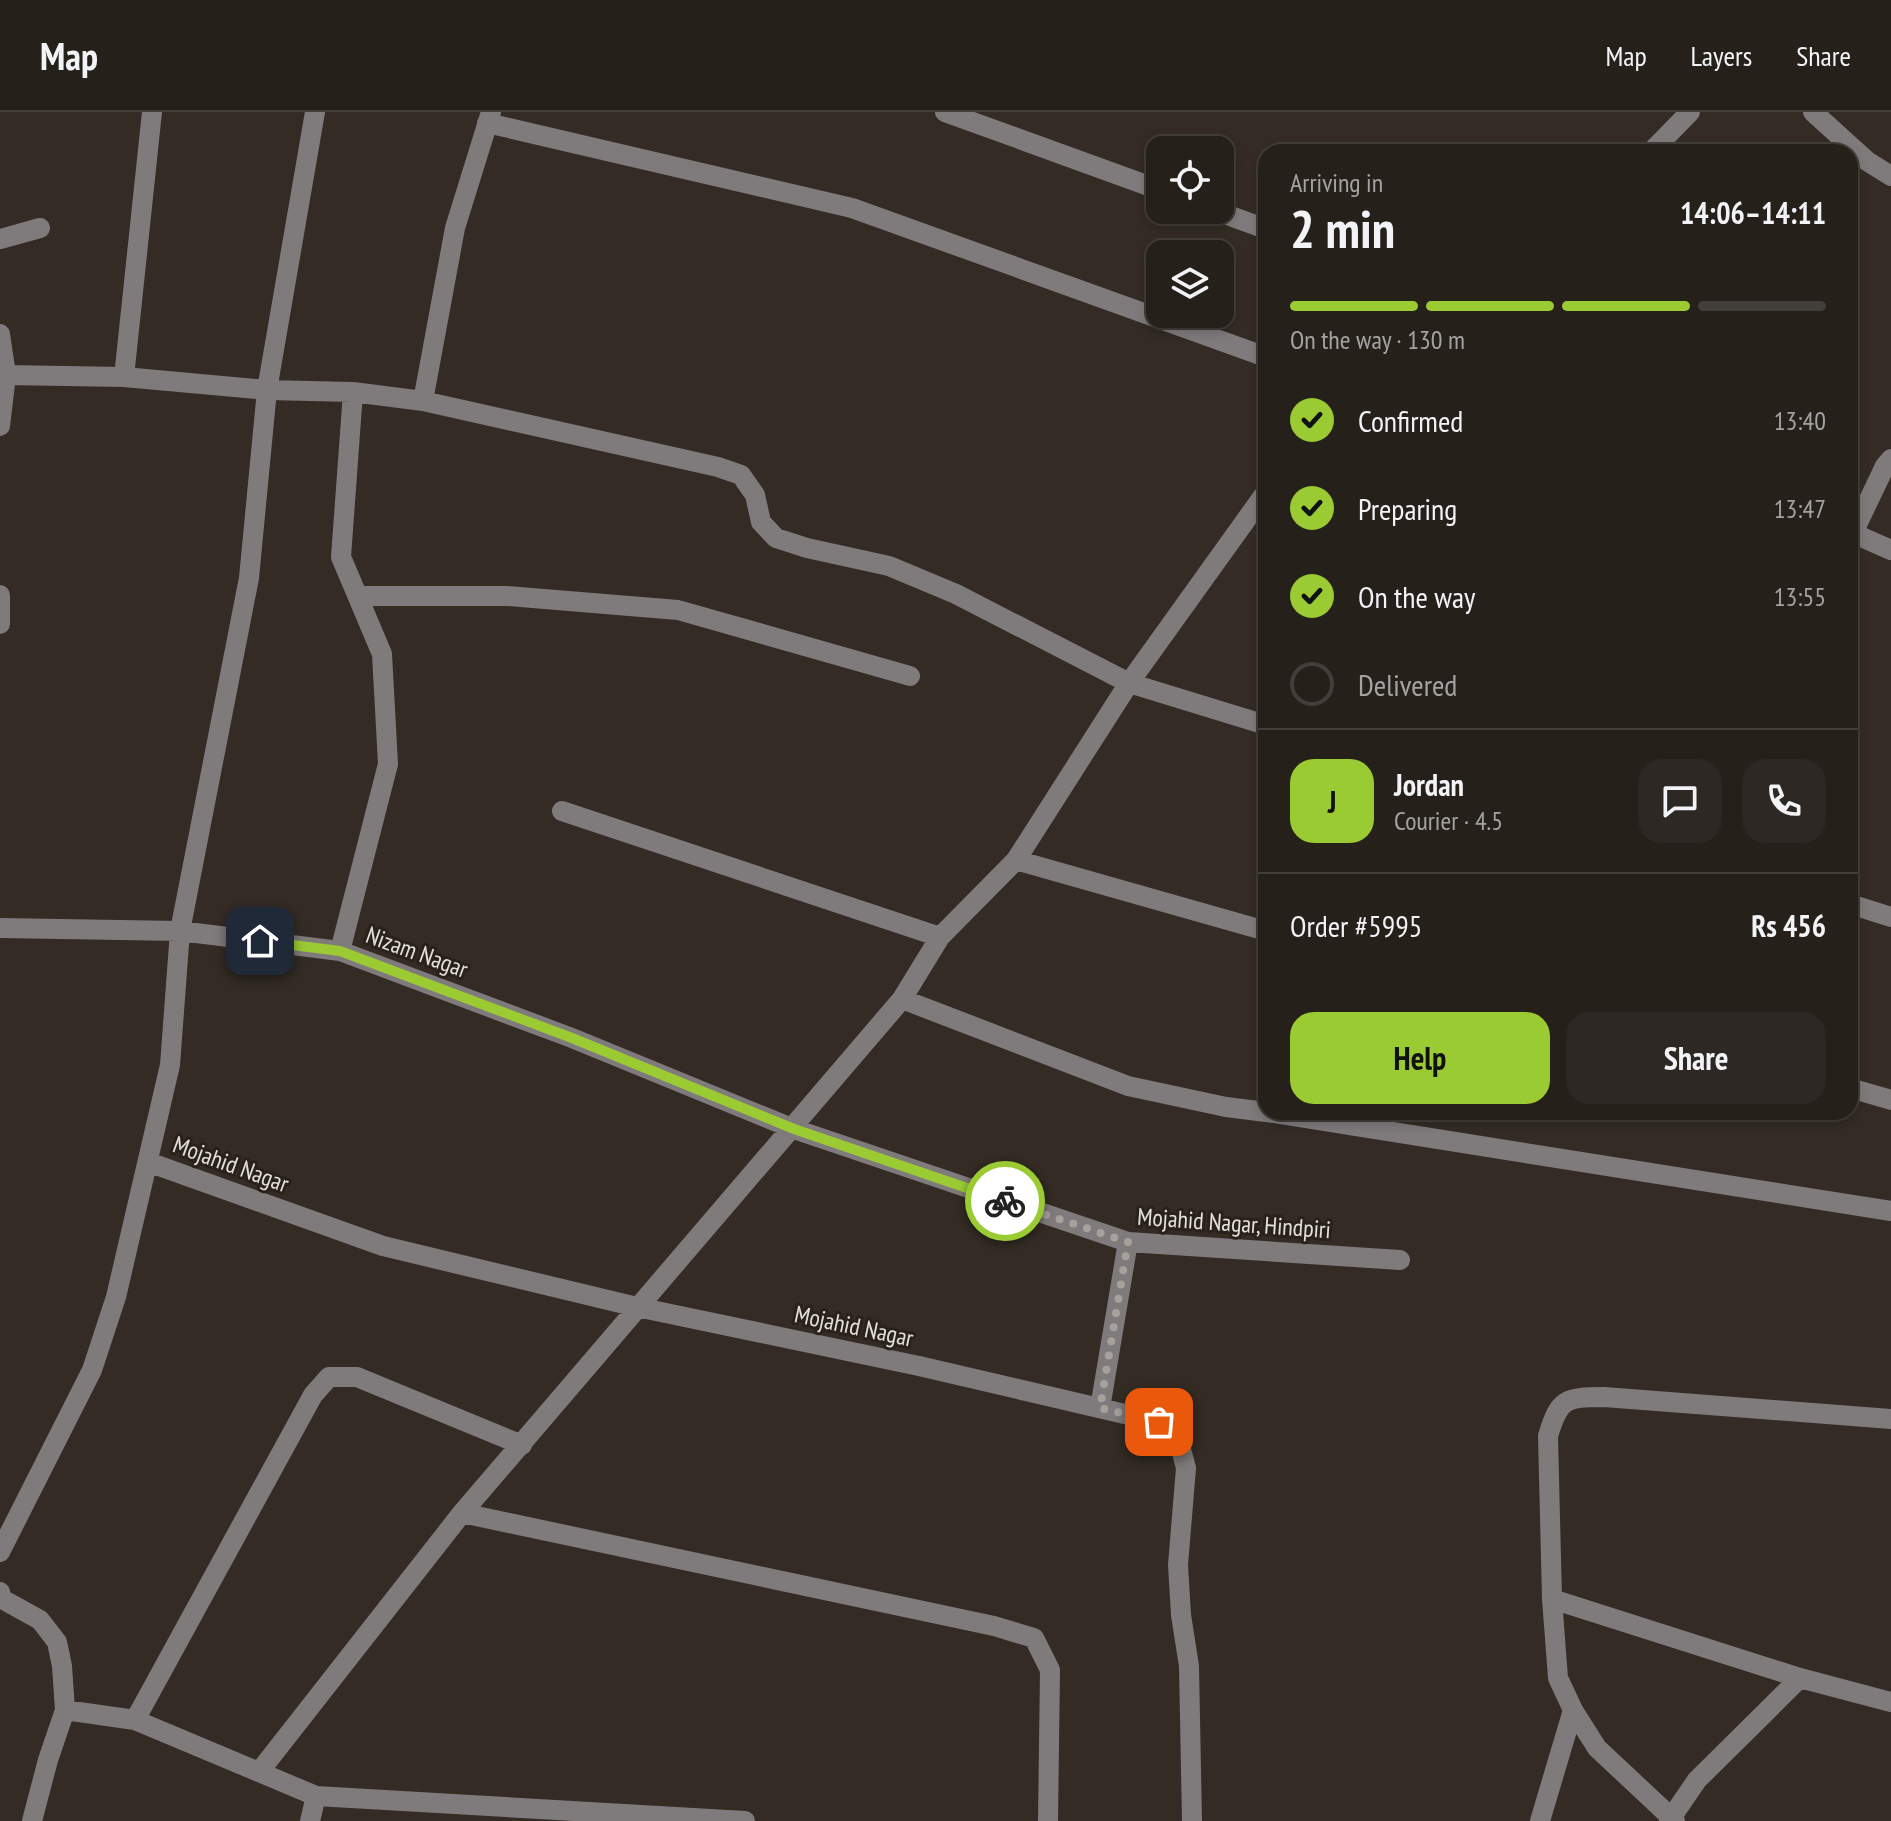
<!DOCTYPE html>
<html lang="en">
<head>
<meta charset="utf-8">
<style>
  body { margin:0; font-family:"PT Sans Narrow",sans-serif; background:#2e2824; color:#f1f3f6; height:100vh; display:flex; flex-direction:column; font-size:30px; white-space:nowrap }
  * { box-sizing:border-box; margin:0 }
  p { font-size:26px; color:#a4a3a3 }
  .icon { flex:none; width:44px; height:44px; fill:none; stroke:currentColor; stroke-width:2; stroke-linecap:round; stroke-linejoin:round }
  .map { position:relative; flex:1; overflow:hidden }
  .drawer { position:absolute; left:1258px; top:32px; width:600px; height:976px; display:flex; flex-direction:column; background:#26201b; border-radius:24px; box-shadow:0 4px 12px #0003,0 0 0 2px #423e3a }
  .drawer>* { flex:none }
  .fabs { position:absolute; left:1146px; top:24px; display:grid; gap:16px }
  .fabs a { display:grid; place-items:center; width:88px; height:88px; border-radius:16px; background:#26201b; box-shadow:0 4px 12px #0003,0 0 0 2px #423e3a; font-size:40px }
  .pin { position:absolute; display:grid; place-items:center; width:68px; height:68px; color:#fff; margin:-34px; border-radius:16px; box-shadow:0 4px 12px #0006 }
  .courier { position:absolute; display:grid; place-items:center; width:80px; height:80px; margin:-40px; border:6px solid #9bcb33; border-radius:50%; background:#fff; color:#222; box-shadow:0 2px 10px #0007 }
  .head em { font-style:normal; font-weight:600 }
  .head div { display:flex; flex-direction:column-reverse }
  .head { display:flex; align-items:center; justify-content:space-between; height:136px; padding:0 32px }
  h1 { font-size:52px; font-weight:600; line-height:60px }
  .bar { display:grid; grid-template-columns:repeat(4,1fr); gap:12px 8px; align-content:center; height:96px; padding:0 32px }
  .bar i { height:10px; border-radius:6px; background:#423e3a }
  .bar .on { background:#9bcb33 }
  .bar p { grid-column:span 4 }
  .line { display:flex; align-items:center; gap:20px; padding:0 32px; border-top:2px solid #423e3a }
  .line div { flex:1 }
  .round { display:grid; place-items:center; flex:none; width:84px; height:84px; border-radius:24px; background:#2e2824 }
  ol { padding:0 32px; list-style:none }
  li { display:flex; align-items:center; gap:24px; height:88px }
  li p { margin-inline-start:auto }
  li .icon { padding:8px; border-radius:50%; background:#9bcb33; color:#111; stroke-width:4 }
  li:last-child { color:#a4a3a3 }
  li i { width:44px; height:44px; border:4px solid #423e3a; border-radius:50% }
  .primary-button { display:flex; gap:16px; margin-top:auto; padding:16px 32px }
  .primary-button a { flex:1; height:92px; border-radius:24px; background:#9bcb33; color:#111; font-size:32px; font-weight:600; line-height:92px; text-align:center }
  .primary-button a+a { background:#2e2824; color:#f1f3f6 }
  header { display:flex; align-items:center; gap:48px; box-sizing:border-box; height:112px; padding:0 40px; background:#26201b; border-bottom:2px solid #423e3a }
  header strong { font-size:38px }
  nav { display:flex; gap:44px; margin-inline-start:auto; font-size:28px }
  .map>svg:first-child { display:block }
</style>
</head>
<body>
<header>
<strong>Map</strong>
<nav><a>Map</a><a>Layers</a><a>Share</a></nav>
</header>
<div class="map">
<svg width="1891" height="1709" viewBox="0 0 1891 1709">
  <rect width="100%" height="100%" fill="#332b24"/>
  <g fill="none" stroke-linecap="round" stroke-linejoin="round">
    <path stroke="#7f7a7c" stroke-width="20" d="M945 0 1160 78
      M1813 0 1867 49 1891 64
      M487 11 852 96 1266 245
      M1651 40 1690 0
      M1214 98 1266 117
      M0 127 40 116
      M0 222 6 263 0 314
      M6 263 124 265 267 278 353 280 423 289 718 355 741 363 755 383 761 410 776 426 807 436 889 454 956 482 1129 571 1266 613
      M124 265 152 0
      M423 289 455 116 491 0
      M1850 420 1891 438
      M1853 421 1885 354 1891 347
      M0 483V512
      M358 484H507L678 498 910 564
      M562 699 940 825
      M1016 748 1266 819
      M1850 792 1891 805
      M0 816 180 819 340 839 572 926 794 1017 1128 1130 1400 1148
      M340 839 388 652 382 542 341 445 353 280
      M902 887 1128 974 1226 995 1266 1000
      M1850 976 1891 988
      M1267 1000 1891 1099
      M148 1050 383 1134 637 1195 919 1254 1159 1310 1178 1326 1186 1356 1178 1453 1181 1503 1189 1554 1192 1709
      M1100 1296 1128 1130
      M0 1440 92 1258 116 1185 170 953 180 819 249 466 267 278 315 0
      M0 1480 2 1487 40 1508 57 1530 62 1554 65 1598 48 1648 32 1709
      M1552 1487 1800 1566 1891 1590
      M65 1598 135 1608 316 1684 745 1709
      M135 1608 313 1283 329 1265H357L522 1333
      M259 1660 462 1401
      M310 1709 316 1684
      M1048 1709 1050 1558 1034 1526 994 1514 462 1401 902 887 940 825 1016 748 1129 571 1266 380
      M1540 1709 1573 1598
      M1669 1709 1697 1668 1800 1566
      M1675 1709 1597 1636 1573 1598 1558 1566 1552 1487 1548 1324C1559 1287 1565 1285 1604 1285L1891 1307"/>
  </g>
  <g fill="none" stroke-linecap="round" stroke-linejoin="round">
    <path stroke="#a7a19c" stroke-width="8" stroke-dasharray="0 14.4" d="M1005 1089 1128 1130 1100 1296 1159 1310"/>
    <path stroke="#9bcb33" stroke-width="10" d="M260 829 340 839 572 926 794 1017 1005 1089"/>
  </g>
  <g text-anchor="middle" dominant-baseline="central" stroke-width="6" stroke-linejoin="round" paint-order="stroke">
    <g font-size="24" fill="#e6e0dc" stroke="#29221b">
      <text transform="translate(417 840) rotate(20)">Nizam Nagar</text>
      <text transform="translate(231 1052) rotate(20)">Mojahid Nagar</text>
      <text transform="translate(1234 1111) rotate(4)">Mojahid Nagar, Hindpiri</text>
      <text transform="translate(854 1214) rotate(12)">Mojahid Nagar</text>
    </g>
  </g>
</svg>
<div class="fabs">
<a><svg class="icon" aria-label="locate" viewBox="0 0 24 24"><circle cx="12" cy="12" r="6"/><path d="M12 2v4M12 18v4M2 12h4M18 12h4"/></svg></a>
<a><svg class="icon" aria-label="layers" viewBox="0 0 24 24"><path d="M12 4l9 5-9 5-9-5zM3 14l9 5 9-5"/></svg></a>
</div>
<div class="pin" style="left:1159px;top:1310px;background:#ea580c"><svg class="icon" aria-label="bag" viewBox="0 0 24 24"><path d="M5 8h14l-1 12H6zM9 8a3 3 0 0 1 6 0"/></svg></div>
<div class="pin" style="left:260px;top:829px;background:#1f2937"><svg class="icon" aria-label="home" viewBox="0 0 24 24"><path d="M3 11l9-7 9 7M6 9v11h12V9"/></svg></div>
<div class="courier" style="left:1005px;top:1089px"><svg class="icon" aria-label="bike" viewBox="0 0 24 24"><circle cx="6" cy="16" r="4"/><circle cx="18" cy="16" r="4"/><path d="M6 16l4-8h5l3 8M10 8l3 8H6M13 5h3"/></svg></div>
<section class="drawer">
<div class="head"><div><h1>2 min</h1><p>Arriving in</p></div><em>14:06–14:11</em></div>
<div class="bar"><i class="on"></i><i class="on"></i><i class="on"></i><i></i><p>On the way · 130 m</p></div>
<ol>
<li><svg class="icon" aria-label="check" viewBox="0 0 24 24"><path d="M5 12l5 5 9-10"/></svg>Confirmed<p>13:40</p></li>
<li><svg class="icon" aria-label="check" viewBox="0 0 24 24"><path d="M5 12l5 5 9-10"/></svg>Preparing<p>13:47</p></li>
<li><svg class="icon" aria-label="check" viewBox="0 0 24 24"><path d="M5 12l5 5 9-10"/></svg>On the way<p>13:55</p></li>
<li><i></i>Delivered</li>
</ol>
<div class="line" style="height:144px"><b class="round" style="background:#9bcb33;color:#111">J</b><div><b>Jordan</b><p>Courier · 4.5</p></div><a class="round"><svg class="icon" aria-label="chat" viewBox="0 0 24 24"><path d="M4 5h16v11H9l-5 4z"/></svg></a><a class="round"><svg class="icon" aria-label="phone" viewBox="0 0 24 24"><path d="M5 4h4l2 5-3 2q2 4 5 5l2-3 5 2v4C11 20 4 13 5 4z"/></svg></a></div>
<div class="line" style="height:104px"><div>Order #5995</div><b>Rs 456</b></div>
<div class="primary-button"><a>Help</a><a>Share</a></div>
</section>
</div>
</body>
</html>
